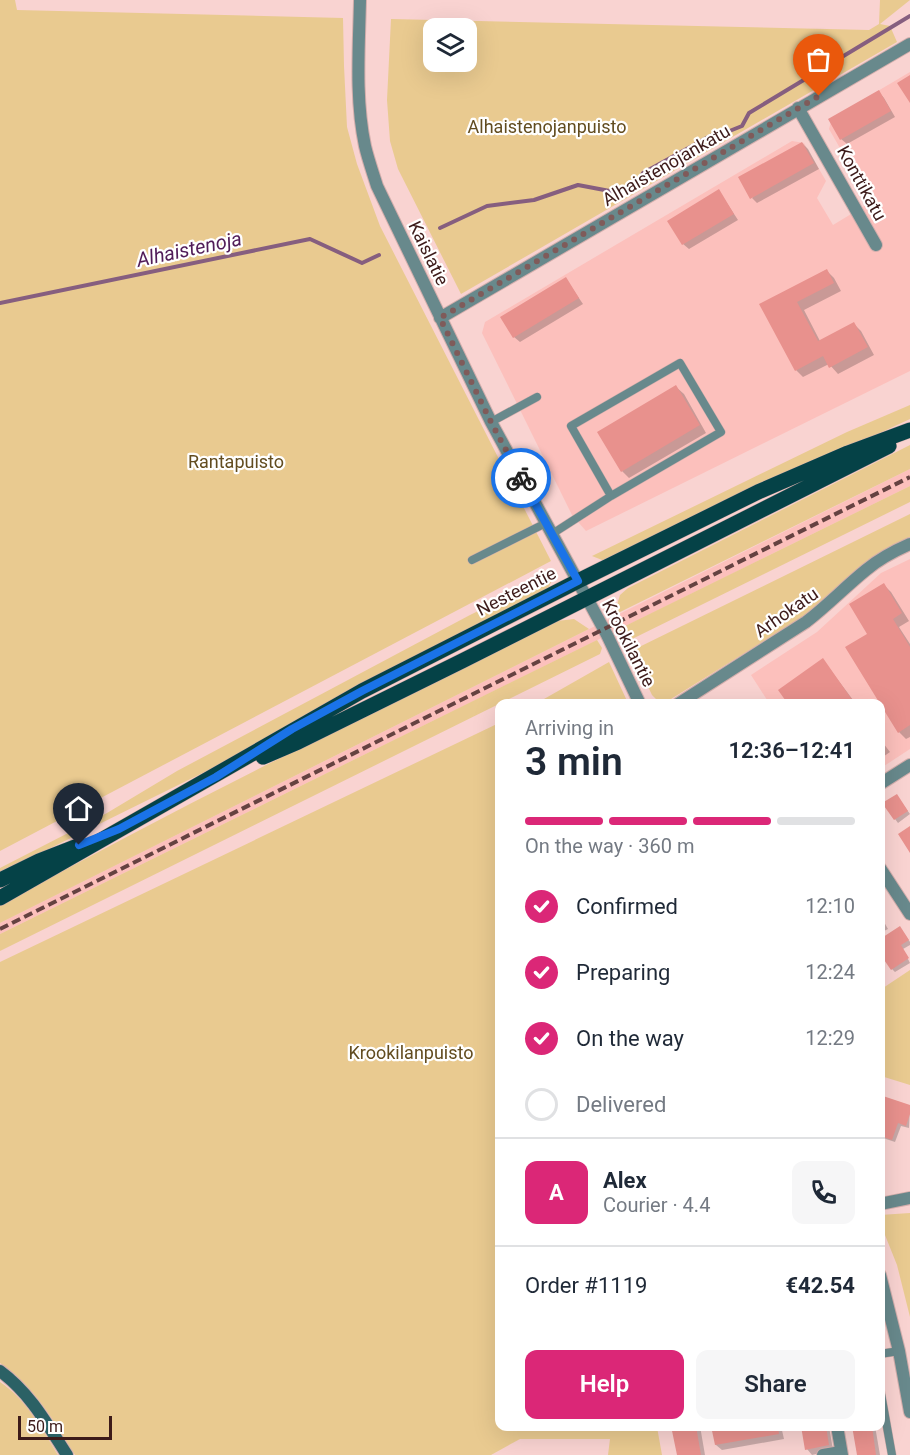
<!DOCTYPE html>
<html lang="en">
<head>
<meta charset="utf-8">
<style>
  body { margin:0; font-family:Roboto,sans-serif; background:#f6f6f7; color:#1f2937; height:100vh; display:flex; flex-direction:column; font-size:22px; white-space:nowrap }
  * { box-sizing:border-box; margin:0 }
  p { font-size:20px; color:#747a83 }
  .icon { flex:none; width:33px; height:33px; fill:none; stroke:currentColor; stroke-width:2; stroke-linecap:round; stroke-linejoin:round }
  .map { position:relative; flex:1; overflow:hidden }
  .drawer { position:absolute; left:495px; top:699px; width:390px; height:732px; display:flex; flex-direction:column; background:#fff; border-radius:12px; box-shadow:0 6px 24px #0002 }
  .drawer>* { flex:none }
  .buttons { position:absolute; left:423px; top:18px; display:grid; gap:12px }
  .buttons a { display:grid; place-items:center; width:54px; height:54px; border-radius:12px; background:#fff; box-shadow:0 6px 24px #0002; font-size:30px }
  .scale { position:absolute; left:18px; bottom:15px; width:94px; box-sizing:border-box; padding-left:6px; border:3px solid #3d1b1a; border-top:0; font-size:16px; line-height:21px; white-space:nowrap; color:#3d1b1a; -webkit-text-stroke:4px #fff; paint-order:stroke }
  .pin { position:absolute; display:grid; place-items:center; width:51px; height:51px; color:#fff; margin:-62px -26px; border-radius:50% 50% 50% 0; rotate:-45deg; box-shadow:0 0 6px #0007 }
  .pin .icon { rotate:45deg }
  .courier { position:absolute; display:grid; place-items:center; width:60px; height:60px; margin:-30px; border:4px solid #1a73e8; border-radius:50%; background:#fff; color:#222; box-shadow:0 2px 8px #0007 }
  .overview em { font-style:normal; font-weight:600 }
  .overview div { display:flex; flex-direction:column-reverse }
  .overview { display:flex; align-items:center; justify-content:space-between; height:102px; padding:0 30px }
  h1 { font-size:39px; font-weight:600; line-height:45px }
  .bar { display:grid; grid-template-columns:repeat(4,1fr); gap:9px 6px; align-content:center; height:72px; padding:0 30px }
  .bar i { height:8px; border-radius:4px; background:#e0e1e3 }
  .bar .on { background:#db2777 }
  .bar p { grid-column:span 4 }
  .line { display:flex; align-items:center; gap:15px; padding:0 30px; border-top:2px solid #e0e1e3 }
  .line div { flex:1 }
  .round { display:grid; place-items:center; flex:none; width:63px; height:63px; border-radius:12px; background:#f6f6f7 }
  ol { padding:0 30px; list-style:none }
  li { display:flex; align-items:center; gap:18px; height:66px }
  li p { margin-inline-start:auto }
  li .icon { padding:6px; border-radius:50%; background:#db2777; color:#fff; stroke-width:4 }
  li:last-child { color:#747a83 }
  li i { width:33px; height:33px; border:3px solid #e0e1e3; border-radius:50% }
  .button { display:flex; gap:12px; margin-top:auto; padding:12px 30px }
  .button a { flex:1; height:69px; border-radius:12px; background:#db2777; color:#fff; font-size:24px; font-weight:600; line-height:69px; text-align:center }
  .button a+a { background:#f6f6f7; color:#1f2937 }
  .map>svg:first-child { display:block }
</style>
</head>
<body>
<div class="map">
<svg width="910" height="1455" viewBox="0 0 910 1455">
  <rect width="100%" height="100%" fill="#f9d3d1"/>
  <path fill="#fcc0bc" d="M910 72V371L586 531 572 515 482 333 485 322 792 141 804 143 826 181 817 198 833 225 871 202 829 129 832 118Z
    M910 469V486L0 934V923Z
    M910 559V749L881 768 880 704 769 703 751 675 817 632 881 573Z"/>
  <path fill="#e9ca90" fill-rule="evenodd" d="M0 0H15L17 10 343 18 344 66 347 127 357 164 380 226 551 561 0 851Z
    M880 0H910L880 24 890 26 897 42 461 294 398 169 390 141 387 100 391 19 869 30 879 24ZM434 28H466V62H434Z
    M910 405V419L609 559 602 560 592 556 847 432Z
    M910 445V469L614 615 620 595 628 588Z
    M910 486V502L628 641 621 636 619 629Z
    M910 514V537L878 554 809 613 671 699 658 701 652 695 631 651Z
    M555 573 548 589 237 756 0 873V868L107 813 177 771 470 615Z
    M574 619 589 629 0 923V905C183 804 370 713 557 621Z
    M597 640 602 648 600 654 0 951V934Z
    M609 662 628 703H537Z
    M499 723 500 1426 657 1427 662 1455H608L610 1439H520L491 1455H75C53 1420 34 1386 0 1363V962Z
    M910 970V1085L881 1076 880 985 883 988Z
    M910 1213V1317L897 1265 881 1225 880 1215Z
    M0 1382C26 1399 42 1429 58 1455H0Z"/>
  <path fill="#0003" d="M879 92 884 98 895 117 847 144 841 139Z
    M802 143 808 149 819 169 757 203 752 198Z
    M719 191 738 220 689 249 683 244Z
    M826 270 834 278 841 291 804 310 820 341 854 324 861 331 874 355 838 374 829 364 803 377 796 370 761 305Z
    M566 279 583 304 520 342 514 337Z
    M676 387 684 394 706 433 629 478 622 471Z
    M884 585 891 592 909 621 899 627 910 644V737L906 739 899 732 869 634Z
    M823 660 856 704H790Z
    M880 739 890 752 880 759Z
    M897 796 910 814 898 823 895 819Z
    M880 915 888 929 880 933Z
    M903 932 910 942V945L903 949 910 963 895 972 892 969Z
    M880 1097 910 1107 909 1128 901 1126 895 1142 880 1137Z
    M673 1426H700L705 1455H678Z
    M713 1426H781L784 1439 722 1450 716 1445Z
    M803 1426H829L833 1450 812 1455 807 1449Z
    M854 1426H875L880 1455H859Z"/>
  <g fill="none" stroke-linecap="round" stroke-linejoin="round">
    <path stroke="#865e7f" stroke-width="4" d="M440 228 487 206 534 200 578 185 615 192 636 184 643 173 712 135 722 134 742 126 749 113 910 16
      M0 303 310 239 362 263 379 255"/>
  </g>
  <path fill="#e8918d" d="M910 75V103L897 83Z
    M879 90 891 111 840 140 828 119Z
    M802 142 814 163 750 199 738 177Z
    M719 189 734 214 682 245 667 221Z
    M827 269 834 283 797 302 818 341 854 322 868 347 829 368 823 356 795 371 759 304Z
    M566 277 579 298 513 338 500 317Z
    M676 385 700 425 621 472 597 432Z
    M884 583 902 613 893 619 910 647V725L898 733 845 647 867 634 849 604Z
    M823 658 855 704H788L778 690Z
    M897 794 908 811 894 820 882 803Z
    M910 826V853L898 834Z
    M900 926 909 940 901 945 909 958 891 970 880 954V939Z
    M880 1095 910 1105V1114L906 1126 898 1123 892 1140 880 1136Z
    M671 1426H696L701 1455H677Z
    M711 1426H778L779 1434 715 1445Z
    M801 1426H826L829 1445 805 1450Z
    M852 1426H872L876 1455H857Z"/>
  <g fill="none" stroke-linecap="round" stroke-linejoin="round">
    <defs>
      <path id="service" d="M491 422 537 397
        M552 534 611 496 721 432 680 363 571 426 611 496
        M472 560 546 523
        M880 1354 899 1351
        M880 1388 892 1455"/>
      <path id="minor" d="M360 0C359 48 355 99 365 146 368 159 373 173 377 186L491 422 607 635 640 704
        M798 108 876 245
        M440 318 910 44
        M678 704 806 622C827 606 845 587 866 570 879 559 894 551 910 544
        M880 784 910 765
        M880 868 910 914
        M880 1204 910 1198
        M880 1275 899 1351 910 1412
        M837 1426 842 1455
        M823 1455 841 1452"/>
      <path id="secondary" d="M0 1371C30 1393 47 1424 67 1455"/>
      <path id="primary" d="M263 757 298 742 462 661 889 446
        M0 880 39 861 75 847
        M0 898 362 691 578 581 758 492 848 453 910 430"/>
    </defs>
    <use href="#service" stroke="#d3aeac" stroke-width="9"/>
    <use href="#minor" stroke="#d3aeac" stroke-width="14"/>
    <use href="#secondary" stroke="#d3aeac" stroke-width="14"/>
    <use href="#primary" stroke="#d3aeac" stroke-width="16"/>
    <use href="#service" stroke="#68898c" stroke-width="8"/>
    <use href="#minor" stroke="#68898c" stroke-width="12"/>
    <use href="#secondary" stroke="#2b6165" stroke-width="12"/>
    <use href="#primary" stroke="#054247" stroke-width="15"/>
    <path stroke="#654241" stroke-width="4" stroke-dasharray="9 4.5" stroke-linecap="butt" d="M0 929 910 477"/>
  </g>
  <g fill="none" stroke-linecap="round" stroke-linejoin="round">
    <path stroke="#7f5b5a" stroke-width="6" stroke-dasharray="0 10.8" d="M521 478 491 422 440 318 819 96"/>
    <path stroke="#1a73e8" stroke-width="8" d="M79 845 119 829 216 777 292 729 362 691 578 581 521 478"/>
  </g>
  <g text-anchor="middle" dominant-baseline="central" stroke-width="4.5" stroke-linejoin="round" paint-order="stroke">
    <g font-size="18" fill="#624c1f" stroke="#fff">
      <text x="547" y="126">Alhaistenojanpuisto</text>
      <text x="236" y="461">Rantapuisto</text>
      <text x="411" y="1052">Krookilanpuisto</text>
    </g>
    <g font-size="18" fill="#3d1b1a" stroke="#fff">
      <text transform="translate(666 165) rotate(-30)">Alhaistenojankatu</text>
      <text transform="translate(862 183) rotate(61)">Konttikatu</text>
      <text transform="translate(429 253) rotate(64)">Kaislatie</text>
      <text transform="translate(516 591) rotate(-27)">Nesteentie</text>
      <text transform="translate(786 612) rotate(-35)">Arhokatu</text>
      <text transform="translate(629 643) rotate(63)">Krookilantie</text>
    </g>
    <g font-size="20" font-style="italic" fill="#511c58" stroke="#fff">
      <text transform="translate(189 249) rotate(-12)">Alhaistenoja</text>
    </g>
  </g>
</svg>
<div class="buttons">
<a><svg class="icon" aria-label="layers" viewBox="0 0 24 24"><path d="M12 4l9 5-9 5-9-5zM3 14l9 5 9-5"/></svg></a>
</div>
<div class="scale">50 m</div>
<div class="pin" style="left:819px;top:96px;background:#ea580c"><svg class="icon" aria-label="bag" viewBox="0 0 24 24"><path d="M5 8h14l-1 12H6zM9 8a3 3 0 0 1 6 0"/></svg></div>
<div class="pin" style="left:79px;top:845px;background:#1f2937"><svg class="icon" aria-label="home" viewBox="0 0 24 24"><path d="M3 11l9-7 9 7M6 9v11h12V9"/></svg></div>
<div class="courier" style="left:521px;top:478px"><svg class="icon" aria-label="bike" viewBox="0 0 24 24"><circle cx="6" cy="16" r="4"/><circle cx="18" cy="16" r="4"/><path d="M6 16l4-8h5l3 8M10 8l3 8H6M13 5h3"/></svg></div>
<section class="drawer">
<div class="overview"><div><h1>3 min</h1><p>Arriving in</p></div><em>12:36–12:41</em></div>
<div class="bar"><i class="on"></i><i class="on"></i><i class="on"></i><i></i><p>On the way · 360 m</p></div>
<ol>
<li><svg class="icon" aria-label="check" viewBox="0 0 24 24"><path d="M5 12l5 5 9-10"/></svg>Confirmed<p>12:10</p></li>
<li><svg class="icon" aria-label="check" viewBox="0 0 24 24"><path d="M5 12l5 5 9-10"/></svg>Preparing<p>12:24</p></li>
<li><svg class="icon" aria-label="check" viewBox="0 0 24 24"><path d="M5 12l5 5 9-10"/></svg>On the way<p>12:29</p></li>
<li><i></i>Delivered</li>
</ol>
<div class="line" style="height:108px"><b class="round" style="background:#db2777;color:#fff">A</b><div><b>Alex</b><p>Courier · 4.4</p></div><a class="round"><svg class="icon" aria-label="phone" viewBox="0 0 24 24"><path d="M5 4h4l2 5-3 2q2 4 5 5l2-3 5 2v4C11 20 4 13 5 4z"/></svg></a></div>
<div class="line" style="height:78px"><div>Order #1119</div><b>€42.54</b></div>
<div class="button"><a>Help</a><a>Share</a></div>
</section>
</div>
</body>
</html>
